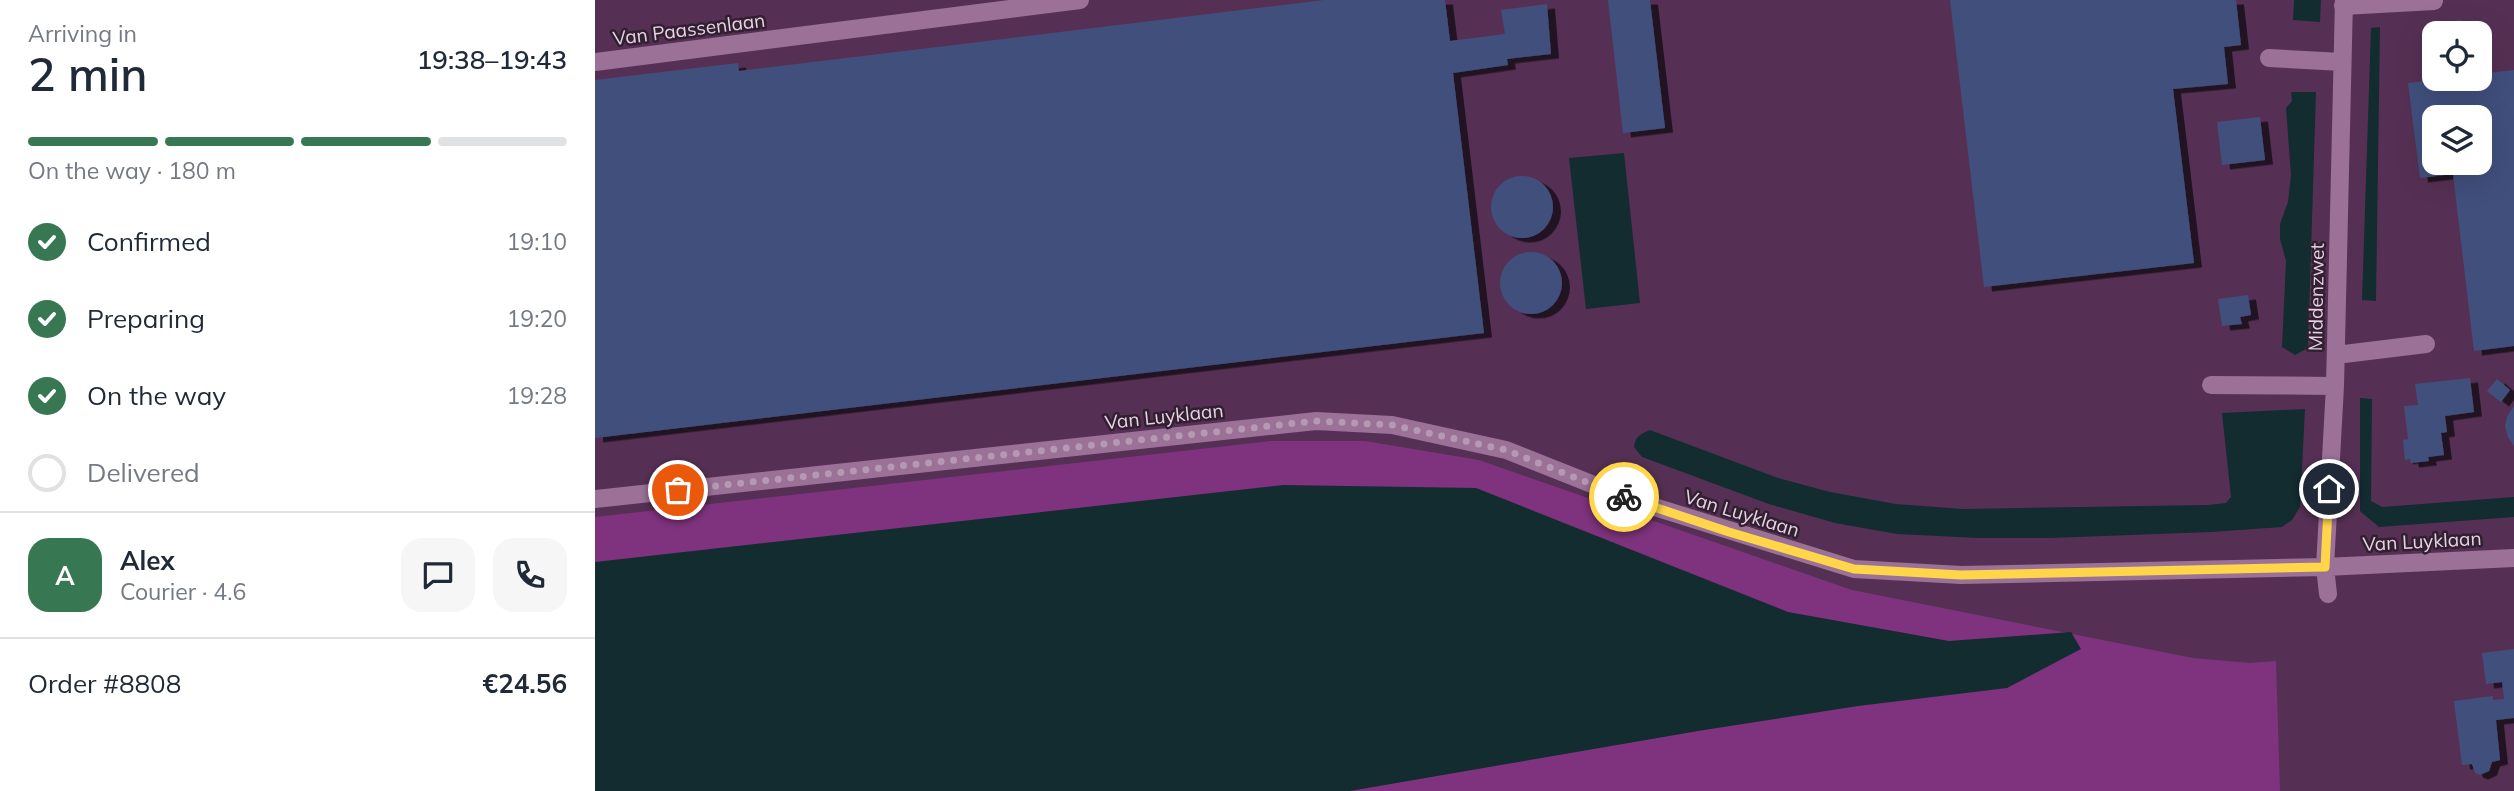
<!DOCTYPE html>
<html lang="en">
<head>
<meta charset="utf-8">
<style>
  body { margin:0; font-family:Mulish,sans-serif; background:#f6f6f7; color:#1f2937; height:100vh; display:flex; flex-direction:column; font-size:26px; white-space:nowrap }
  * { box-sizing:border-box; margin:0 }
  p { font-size:23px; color:#747a83 }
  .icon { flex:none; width:38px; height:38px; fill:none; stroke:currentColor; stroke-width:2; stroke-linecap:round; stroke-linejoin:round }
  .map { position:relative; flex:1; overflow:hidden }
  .sheet { display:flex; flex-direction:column; background:#fff; width:595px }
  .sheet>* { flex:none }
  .tools { position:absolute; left:1827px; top:21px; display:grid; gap:14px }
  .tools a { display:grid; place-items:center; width:70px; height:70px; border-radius:14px; background:#fff; box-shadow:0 7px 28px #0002; font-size:35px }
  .pin { position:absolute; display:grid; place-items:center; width:60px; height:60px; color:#fff; margin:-30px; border:4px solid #fff; border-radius:50%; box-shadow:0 2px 7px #0007 }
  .courier { position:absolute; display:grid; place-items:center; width:70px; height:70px; margin:-35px; border:5px solid #ffd54a; border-radius:50%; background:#fff; color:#222; box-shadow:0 2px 9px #0007 }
  .summary em { font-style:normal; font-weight:600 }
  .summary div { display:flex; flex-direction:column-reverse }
  .summary { display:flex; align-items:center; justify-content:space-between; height:119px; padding:0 28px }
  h1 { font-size:46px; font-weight:600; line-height:52px }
  .bar { display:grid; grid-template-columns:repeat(4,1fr); gap:10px 7px; align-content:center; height:84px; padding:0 28px }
  .bar i { height:9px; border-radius:5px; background:#e0e1e3 }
  .bar .selected { background:#377752 }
  .bar p { grid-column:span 4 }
  .line { display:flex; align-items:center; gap:18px; padding:0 28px; border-top:2px solid #e0e1e3 }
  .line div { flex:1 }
  .round { display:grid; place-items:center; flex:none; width:74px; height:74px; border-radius:21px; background:#f6f6f7 }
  ol { padding:0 28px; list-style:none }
  li { display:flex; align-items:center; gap:21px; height:77px }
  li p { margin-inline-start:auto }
  li .icon { padding:7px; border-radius:50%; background:#377752; color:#fff; stroke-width:4 }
  li:last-child { color:#747a83 }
  li i { width:38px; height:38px; border:4px solid #e0e1e3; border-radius:50% }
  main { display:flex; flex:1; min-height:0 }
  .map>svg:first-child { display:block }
</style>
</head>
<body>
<main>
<section class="sheet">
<div class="summary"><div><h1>2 min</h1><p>Arriving in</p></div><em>19:38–19:43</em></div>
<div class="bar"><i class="selected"></i><i class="selected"></i><i class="selected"></i><i></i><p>On the way · 180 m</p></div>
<ol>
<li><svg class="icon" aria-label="check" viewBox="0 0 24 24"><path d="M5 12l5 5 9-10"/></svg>Confirmed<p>19:10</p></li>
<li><svg class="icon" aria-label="check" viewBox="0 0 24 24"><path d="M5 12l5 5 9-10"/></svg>Preparing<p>19:20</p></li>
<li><svg class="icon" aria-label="check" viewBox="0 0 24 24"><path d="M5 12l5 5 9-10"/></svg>On the way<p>19:28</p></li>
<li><i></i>Delivered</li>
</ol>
<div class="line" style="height:126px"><b class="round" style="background:#377752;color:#fff">A</b><div><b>Alex</b><p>Courier · 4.6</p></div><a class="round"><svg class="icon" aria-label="chat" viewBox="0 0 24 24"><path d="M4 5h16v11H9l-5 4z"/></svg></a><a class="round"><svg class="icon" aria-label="phone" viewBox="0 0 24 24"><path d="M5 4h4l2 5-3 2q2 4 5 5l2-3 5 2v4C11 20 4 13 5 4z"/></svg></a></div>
<div class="line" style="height:91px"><div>Order #8808</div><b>€24.56</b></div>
</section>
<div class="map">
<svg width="1919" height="791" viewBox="0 0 1919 791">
  <defs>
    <filter id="shadow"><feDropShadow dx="8" dy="4.5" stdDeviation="0" flood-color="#0009"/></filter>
  </defs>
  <rect width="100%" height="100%" fill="#553054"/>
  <path fill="#7f337e" d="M676 441H770L884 460 1257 590 1598 658 1655 663 1681 661 1685 791H0V517Z"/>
  <path fill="#122c30" d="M1699 0H1726L1725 22 1698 20Z
    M1785 27 1781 301 1767 300 1776 28Z
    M1696 92H1721L1713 348 1700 355 1687 347 1691 261 1685 239V224L1693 202 1696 175 1691 108 1697 101Z
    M1029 153 1045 303 991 309 974 158Z
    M1765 398 1777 399 1776 501 1787 507 1919 497V517L1784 527 1765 511Z
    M1710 409 1705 507 1697 520 1687 527 1616 532 1455 538H1384L1302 534 1240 523 1174 504 1047 457 1039 447C1040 437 1045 434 1055 430L1183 478 1235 492 1301 504 1368 509 1613 505 1631 503 1636 497 1627 413Z
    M688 485 881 488 1193 612 1354 641 1476 632 1486 649 1412 688 1263 706 1109 730 755 791H0V562Z"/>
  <path fill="#40507c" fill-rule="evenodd" filter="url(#shadow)" d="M729 0H850L855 41 910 34 906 10 952 4 956 54 912 59 913 65 858 73 889 333 0 438V80L143 63 144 71Z
    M1013 0H1055L1070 128 1028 133Z
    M1355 0H1641L1646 45 1629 47 1633 84 1578 89 1599 263 1389 287Z
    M1866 20 1868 33H1854L1853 22Z
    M1919 70V346L1879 351 1858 174 1825 178 1813 83 1847 79H1885V74ZM1839 117H1885V163H1839Z
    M1665 117 1670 160 1627 165 1622 122Z
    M896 207a31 31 0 1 1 62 0a31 31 0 1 1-62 0Z
    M905 283a31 31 0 1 1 62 0a31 31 0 1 1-62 0Z
    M1653 295 1656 315 1645 317 1647 324 1627 326 1623 299Z
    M1875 378 1879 412 1850 416 1852 432 1846 433 1849 455 1833 457 1834 461 1816 463 1815 459 1810 460 1808 440 1813 439 1809 406 1823 405 1820 384Z
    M1902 379 1915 390 1906 402 1892 391Z
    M1919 406V446L1913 437 1910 426 1912 417Z
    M1919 649V718L1901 720 1905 760 1897 762 1894 771 1885 775 1880 773 1877 764 1867 765 1859 701 1898 696V700L1909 699 1907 682 1891 684 1887 653Z"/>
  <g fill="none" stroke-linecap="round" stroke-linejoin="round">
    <path stroke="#9b7198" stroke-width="18" d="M1748 6 1839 1
      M1674 58 1747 62
      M0 62 485 0
      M1741 355 1831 344
      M1616 385 1740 386
      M0 499 721 421 797 425 911 450 1037 500 1259 569 1366 575 1730 567 1919 558
      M1733 594 1730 567 1740 386 1749 0"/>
  </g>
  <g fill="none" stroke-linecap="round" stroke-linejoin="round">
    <path stroke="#b599b3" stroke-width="7" stroke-dasharray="0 12.6" d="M83 490 721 421 797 425 911 450 1029 497"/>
    <path stroke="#ffd54a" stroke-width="9" d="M1029 497 1134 532 1259 569 1366 575 1730 567 1734 489"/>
  </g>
  <g text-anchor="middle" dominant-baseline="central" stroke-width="5" stroke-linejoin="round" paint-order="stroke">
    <g font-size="19" fill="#e8d1e6" stroke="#312030">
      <text transform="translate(94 29) rotate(-7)">Van Paassenlaan</text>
      <text transform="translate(1721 297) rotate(-89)">Middenzwet</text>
      <text transform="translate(569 416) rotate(-6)">Van Luyklaan</text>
      <text transform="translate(1147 513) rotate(17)">Van Luyklaan</text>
      <text transform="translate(1827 541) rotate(-3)">Van Luyklaan</text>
    </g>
  </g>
</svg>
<div class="tools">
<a><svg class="icon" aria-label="locate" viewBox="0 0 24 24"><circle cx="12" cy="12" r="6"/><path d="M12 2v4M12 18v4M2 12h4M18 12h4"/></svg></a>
<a><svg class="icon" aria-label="layers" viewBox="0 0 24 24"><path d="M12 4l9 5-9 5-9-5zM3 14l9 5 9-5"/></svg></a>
</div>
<div class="pin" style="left:83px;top:490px;background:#ea580c"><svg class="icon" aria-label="bag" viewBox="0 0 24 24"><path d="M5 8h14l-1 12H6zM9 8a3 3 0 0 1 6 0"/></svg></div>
<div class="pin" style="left:1734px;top:489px;background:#1f2937"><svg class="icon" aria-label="home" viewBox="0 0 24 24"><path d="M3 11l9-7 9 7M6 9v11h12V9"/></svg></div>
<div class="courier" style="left:1029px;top:497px"><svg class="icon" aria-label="bike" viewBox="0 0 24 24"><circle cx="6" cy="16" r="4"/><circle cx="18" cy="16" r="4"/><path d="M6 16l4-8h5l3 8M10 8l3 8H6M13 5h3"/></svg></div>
</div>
</main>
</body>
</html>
